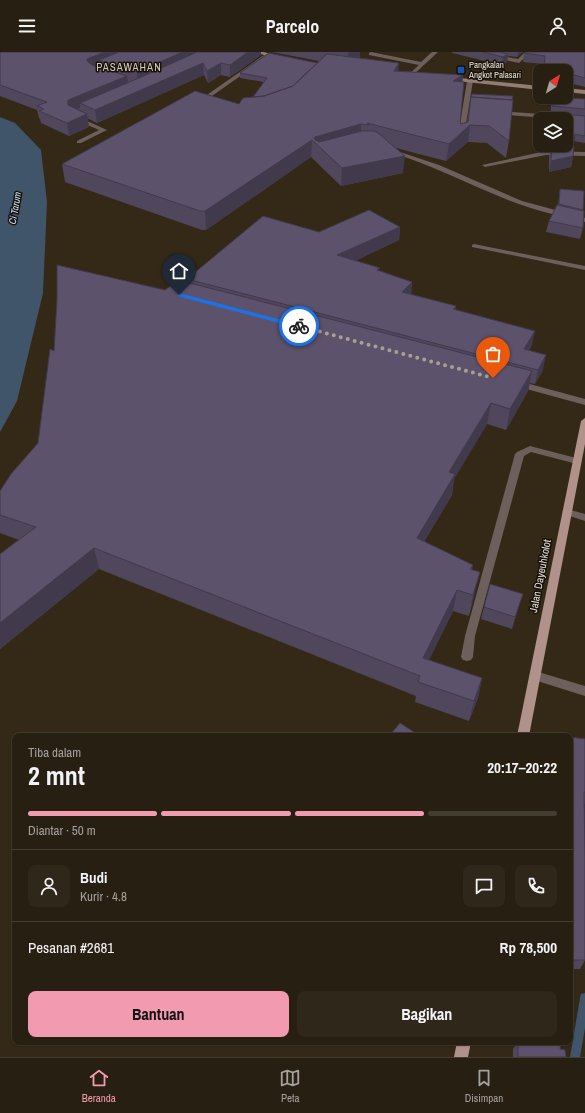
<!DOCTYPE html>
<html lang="id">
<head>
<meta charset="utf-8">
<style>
  body { margin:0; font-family:"Archivo Narrow",sans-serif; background:#2f271a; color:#f1f3f6; height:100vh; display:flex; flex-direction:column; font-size:15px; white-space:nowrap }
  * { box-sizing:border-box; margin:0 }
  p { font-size:13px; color:#a4a29f }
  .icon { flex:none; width:22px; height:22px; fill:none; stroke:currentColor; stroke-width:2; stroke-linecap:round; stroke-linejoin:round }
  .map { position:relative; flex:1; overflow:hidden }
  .details { position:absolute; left:12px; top:681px; width:561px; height:312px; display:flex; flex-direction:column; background:#271f11; border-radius:8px; box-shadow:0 1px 3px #0004,0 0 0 1px #433d31 }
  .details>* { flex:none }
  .needle { width:26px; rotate:37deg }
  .tools { position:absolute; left:533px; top:12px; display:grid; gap:8px }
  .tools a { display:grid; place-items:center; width:40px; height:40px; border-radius:8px; background:#271f11; box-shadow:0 1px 3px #0004,0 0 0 1px #433d31; font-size:20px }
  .pin { position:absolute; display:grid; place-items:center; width:34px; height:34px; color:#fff; margin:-41px -17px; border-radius:50% 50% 50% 0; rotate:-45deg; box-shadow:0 0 4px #0007 }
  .pin .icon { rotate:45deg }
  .courier { position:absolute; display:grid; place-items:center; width:40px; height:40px; margin:-20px; border:3px solid #1a73e8; border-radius:50%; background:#fff; color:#222; box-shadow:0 1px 5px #0007 }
  .summary em { font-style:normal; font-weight:700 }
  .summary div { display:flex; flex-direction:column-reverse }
  .summary { display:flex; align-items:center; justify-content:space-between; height:68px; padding:0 16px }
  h1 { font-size:26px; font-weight:700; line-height:30px }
  .bar { display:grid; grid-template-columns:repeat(4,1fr); gap:6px 4px; align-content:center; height:48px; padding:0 16px }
  .bar i { height:5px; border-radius:3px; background:#433d31 }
  .bar .active { background:#f29ab0 }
  .bar p { grid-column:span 4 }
  .line { display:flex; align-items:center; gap:10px; padding:0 16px; border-top:1px solid #433d31 }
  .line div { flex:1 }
  .round { display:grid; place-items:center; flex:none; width:42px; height:42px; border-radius:8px; background:#2f271a }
  .cta { display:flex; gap:8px; margin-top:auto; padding:8px 16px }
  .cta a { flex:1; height:46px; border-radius:8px; background:#f29ab0; color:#111; font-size:16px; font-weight:700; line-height:46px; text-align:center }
  .cta a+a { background:#2f271a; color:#f1f3f6 }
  header { display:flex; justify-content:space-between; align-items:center; height:52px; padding:0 16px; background:#271f11; font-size:18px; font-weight:700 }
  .tab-bar { display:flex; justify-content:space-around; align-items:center; height:56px; border-top:1px solid #433d31; background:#271f11; font-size:11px; color:#a4a29f }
  .tab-bar a { display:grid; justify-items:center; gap:2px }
  .tab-bar .active { color:#f29ab0 }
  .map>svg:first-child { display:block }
</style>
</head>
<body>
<header><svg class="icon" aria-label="menu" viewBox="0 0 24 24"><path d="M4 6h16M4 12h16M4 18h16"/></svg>Parcelo<svg class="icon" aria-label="person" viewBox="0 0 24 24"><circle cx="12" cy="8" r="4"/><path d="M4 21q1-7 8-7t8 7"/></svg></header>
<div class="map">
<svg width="585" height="1005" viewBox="0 0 585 1005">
  <rect width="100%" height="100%" fill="#342917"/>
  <path fill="#40546a" d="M0 65 15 71 41 98 47 150 43 241 17 349 0 380Z"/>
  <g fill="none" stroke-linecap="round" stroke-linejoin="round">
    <path fill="#40546a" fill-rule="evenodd" d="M585 941V976L580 1005H570L580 946 581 942Z"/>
    <path fill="#6d5f5b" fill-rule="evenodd" d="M267 1 270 3 269 4 209 46 215 52 214 53H210L204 47V45Z
      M391 97 439 113 522 149 585 166V170C559 164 533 158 508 148 468 132 430 112 389 100V98Z
      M515 328 585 347V353L512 333 511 331Z
      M530 394 580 407 582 409 577 412 531 400 524 404 475 584 473 605 471 608 467 609 463 608 461 605 465 584 515 402 517 400Z
      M567 457 585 462V469L564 462 562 460 564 458Z
      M535 619 585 634V644L531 627 529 624 531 621Z"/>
    <path fill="#6d5f5b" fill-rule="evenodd" d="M371 0 421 10 432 0H438L411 25 408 23 419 13 369 3V1Z
      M468 0H479L518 7 525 0H531L519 11Z
      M470 27 473 29 464 84 461 86 458 84 467 29Z
      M499 59 585 65V69L497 62V60Z
      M74 65H78L107 78 81 91H77V89L99 78 74 67Z
      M546 99 585 100V104L546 103 485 115 482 113Z
      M474 192 585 214V218L472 195V193Z"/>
    <path fill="#937c75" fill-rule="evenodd" d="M255 0H264L282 6 279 8Z
      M450 25 540 34V38L448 28 447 27Z
      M566 36 585 38V42L566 40Z"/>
    <path fill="#b0928a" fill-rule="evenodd" d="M585 366V392L529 684H517L581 369Z
      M457 990H471L468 1005H454Z"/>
  </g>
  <path fill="#50475d" d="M0 0 261 3 230 25 221 23 208 31 204 23 97 71 87 66 89 75 69 84 41 71 40 67 39 66 37 58 0 44Z
    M272 0H361H360V6L399 19 463 23 460 71 461 72 467 70 471 45 509 89 506 106 487 91 468 90 446 109 396 96 403 121 341 134 311 105 206 178H202L65 130 62 112 239 52 253 45 264 30 240 26V21L317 11 319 9Z
    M452 0H523L517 5 508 4 507 10 502 13 452 1Z
    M585 0V35L566 30V19H543V12L523 10 524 1Z
    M553 45 585 47V91L574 89 573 94V104L571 115 549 120V105L551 98H550V93H566V67H551L552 61H551V52Z
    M560 137 584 139 583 159V176L580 187 546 180 549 169 558 153Z
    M400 175 399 188 355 209 380 219 412 230 411 243 456 254 455 258 532 293 529 298 543 318 535 332 530 331 528 339 506 378 487 372 454 427 452 443 424 490 473 513 472 517 475 540 469 564 453 559 429 608 482 626 478 646 469 669 415 650 416 644 99 517 0 597V502L19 488 0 481V439L38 391 54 299 165 238 187 230V227L319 180Z
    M519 554 512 577 481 567 484 555Z
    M585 687V752H584L585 805V908L580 917H572Z
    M517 990H561L560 997 566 1005H513V997Z"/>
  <path fill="#41394c" d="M105 0H137L99 8 100 15 89 19V21L87 7Z
    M183 0H211L138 32 137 20Z
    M248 0H261V3L230 25V13Z
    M350 0H361H360V6L348 13V1Z
    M518 0H523L517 5Z
    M508 2 507 10 502 13 503 5Z
    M203 11 204 23 97 71 95 58Z
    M221 11V23L208 31 207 19Z
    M399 11 398 27 394 19Z
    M463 23 461 39 453 29Z
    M127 24 129 36 80 51V56L70 61 68 53V48Z
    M87 62 89 75 69 84 67 71Z
    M361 72V90L324 100 314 87 315 85Z
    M470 73 468 90 446 109 449 92Z
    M312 88 311 105 206 178 205 159Z
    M405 104 403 121 341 134 342 116Z
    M573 104 571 115 549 120 551 109Z
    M400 175 399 188 337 217V203Z
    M412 230 411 244 402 240Z
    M535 279 532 293 521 311 524 297Z
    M546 303 543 318 535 332 538 318Z
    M532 319 528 339 506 378 510 357Z
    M491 351 487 372 454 427 452 443 414 507 417 486 449 420Z
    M94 496 99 517 0 597V571Z
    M480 520 469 564 473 543Z
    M457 538 453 559 420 626 423 606Z
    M523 542 519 554 512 577 515 565Z
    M482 626 478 646 469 669 474 649Z"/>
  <path fill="#5d526c" stroke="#41394c" d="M0 0H105L87 7V9L92 13 127 24 68 48V53L87 62 67 71 39 59 44 57 37 54 47 50 0 33Z
    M119 0H183L137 20 99 8Z
    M197 0H248L230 13 221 11 207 19 203 11 95 58 80 51 139 26Z
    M483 0H500L508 2 503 5Z
    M526 0H585V26L566 21V19H558L544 15 545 4 524 1Z
    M269 1 317 11 293 34 264 44 253 45 267 26 240 21Z
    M327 2 399 11 394 19 463 23 453 29 464 30 460 71 461 72 468 70 471 45 513 48 509 89 489 74 470 73 449 92 367 71 369 73 361 72 315 85 314 87 319 90 362 79H374L378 81 405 104 342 116 312 88 205 159H200L62 112 195 39 239 52 243 46 264 44 293 34Z
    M472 42 513 44 512 48 471 45Z
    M553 45 585 47V57L552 54Z
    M552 61 585 64V84L575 82 574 91H566V67H552Z
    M552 94H574L573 104 551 109Z
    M560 137 584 139 583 158 559 152Z
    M557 153 584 159 583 176 549 169Z
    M369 158 400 175 337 203 380 216 377 218 412 230 402 240 456 254 453 257 535 279 524 297 546 303 538 318 187 227 263 164 319 180Z
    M57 213 165 238 178 228 532 319 510 357 491 351 449 420 455 422 417 486 473 513 470 517 480 520 473 543 457 538 423 606 482 626 474 649 418 630 420 624 94 496 0 571V502L36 475 0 463V439L11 422 38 391 50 297 54 299 57 247Z
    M490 532 523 542 515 565 484 555Z
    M400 671 420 684H389Z
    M570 685 585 687V740H584L585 805V908H573L570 929Z
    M518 990H561L560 997 565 998 566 1005H518Z"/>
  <path fill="#1a73e8" d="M179 241 301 273V274L299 276 177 244Z"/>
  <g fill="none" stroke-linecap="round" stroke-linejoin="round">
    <path stroke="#a89f92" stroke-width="4" stroke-dasharray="0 7.2" d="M299 274 493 326"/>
  </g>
  <rect fill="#1a4fb4" stroke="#17120b" stroke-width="1.5" x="457" y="14" width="8" height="8" rx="2"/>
  <g text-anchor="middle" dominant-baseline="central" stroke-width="3" stroke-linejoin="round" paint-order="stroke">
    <g font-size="9" fill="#e6dfd5" stroke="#17120b" text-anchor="start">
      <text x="469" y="13">Pangkalan<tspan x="469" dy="10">Angkot Palasari</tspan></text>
    </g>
    <g font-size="10" font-style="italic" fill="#cce3fe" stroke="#17120b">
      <text transform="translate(15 156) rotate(-80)">Ci Tarum</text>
    </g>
    <g font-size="11" letter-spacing="1" fill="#d7c8b3" stroke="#17120b">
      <text x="129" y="15">PASAWAHAN</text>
    </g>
    <g font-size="11" fill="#e6dfd5" stroke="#17120b">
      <text transform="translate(540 524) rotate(-79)">Jalan Dayeuhkolot</text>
    </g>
  </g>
</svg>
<div class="tools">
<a><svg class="needle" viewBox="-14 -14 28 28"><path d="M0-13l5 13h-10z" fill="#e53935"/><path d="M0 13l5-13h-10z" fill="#a4a29f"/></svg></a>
<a><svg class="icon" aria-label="layers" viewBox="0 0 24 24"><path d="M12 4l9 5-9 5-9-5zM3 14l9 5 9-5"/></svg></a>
</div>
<div class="pin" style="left:493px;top:326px;background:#ea580c"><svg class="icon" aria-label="bag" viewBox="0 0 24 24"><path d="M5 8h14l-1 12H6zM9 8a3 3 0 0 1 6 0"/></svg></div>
<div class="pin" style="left:179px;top:243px;background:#1f2937"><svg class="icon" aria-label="home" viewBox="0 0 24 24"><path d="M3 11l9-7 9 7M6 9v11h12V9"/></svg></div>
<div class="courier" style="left:299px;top:274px"><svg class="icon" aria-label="bike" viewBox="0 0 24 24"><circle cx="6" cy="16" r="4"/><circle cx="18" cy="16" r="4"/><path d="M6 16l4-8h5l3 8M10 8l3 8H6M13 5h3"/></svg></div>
<section class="details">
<div class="summary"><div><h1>2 mnt</h1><p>Tiba dalam</p></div><em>20:17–20:22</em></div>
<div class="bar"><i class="active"></i><i class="active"></i><i class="active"></i><i></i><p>Diantar · 50 m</p></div>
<div class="line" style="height:72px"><a class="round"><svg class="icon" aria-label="person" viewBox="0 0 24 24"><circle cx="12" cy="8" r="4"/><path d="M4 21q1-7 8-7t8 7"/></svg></a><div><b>Budi</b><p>Kurir · 4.8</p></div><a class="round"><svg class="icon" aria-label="chat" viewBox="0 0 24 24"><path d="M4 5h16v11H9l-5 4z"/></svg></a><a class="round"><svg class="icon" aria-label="phone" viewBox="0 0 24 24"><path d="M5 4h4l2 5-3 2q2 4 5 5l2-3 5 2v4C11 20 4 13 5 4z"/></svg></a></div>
<div class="line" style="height:52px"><div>Pesanan #2681</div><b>Rp 78,500</b></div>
<div class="cta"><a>Bantuan</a><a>Bagikan</a></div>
</section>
</div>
<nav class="tab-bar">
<a class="active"><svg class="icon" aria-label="home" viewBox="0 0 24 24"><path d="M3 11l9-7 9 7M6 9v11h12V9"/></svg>Beranda</a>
<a><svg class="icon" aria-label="map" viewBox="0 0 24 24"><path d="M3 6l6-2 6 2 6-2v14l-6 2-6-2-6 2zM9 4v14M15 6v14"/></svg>Peta</a>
<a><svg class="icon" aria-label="saved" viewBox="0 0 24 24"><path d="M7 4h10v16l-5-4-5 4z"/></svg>Disimpan</a>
</nav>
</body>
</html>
